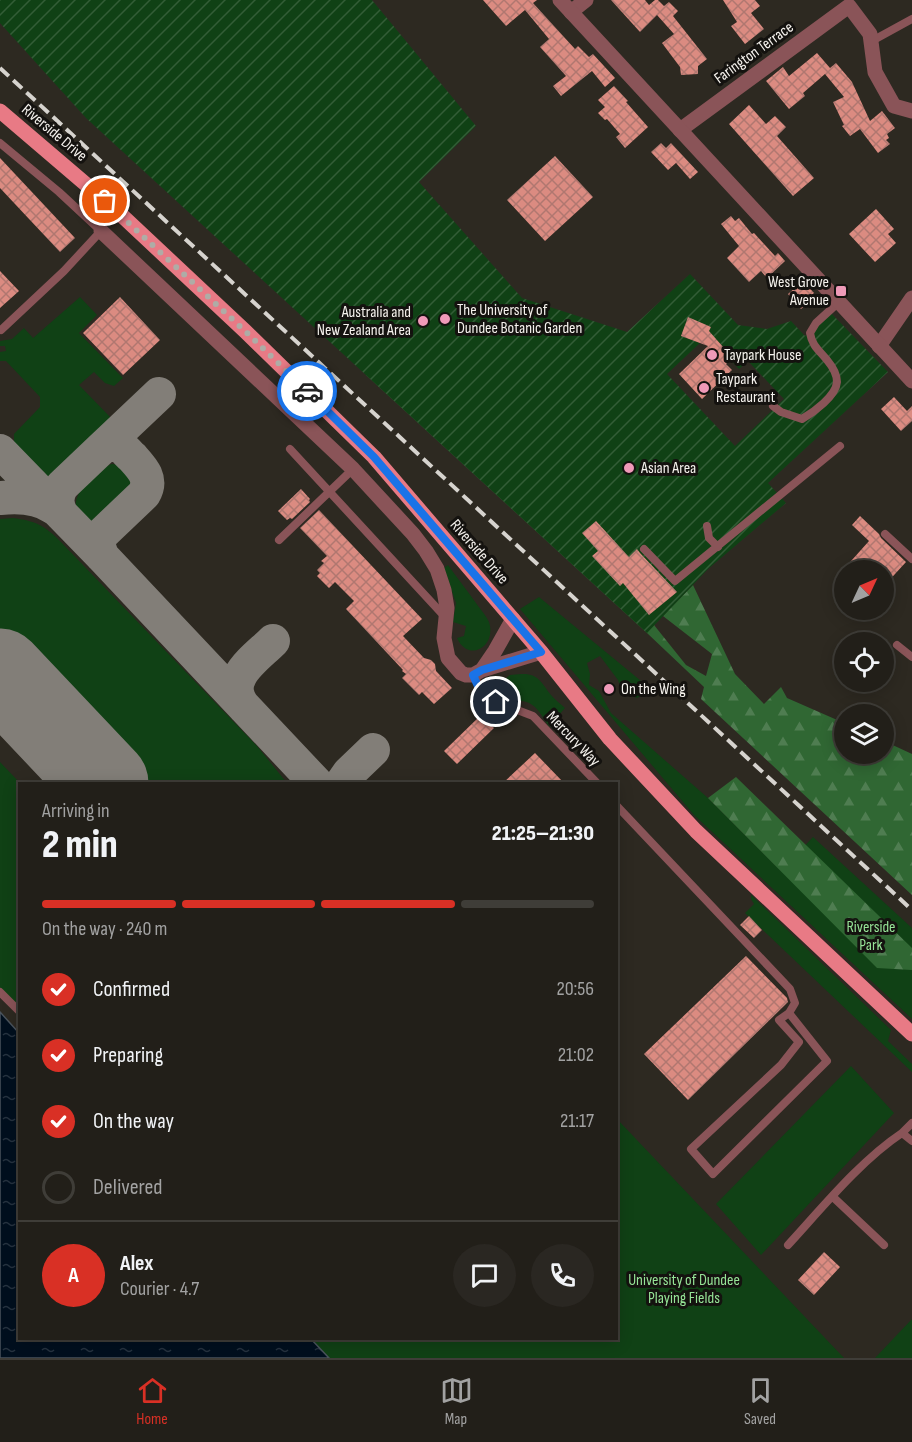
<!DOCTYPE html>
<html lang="en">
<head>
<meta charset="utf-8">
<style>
  body { margin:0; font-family:"Sofia Sans Condensed",sans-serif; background:#2a2722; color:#f1f3f6; height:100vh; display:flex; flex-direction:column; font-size:22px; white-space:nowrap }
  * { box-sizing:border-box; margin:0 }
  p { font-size:20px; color:#a2a2a2 }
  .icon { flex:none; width:33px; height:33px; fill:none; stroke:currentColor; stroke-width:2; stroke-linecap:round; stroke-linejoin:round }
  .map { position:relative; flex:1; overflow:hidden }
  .panel { position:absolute; left:18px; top:782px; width:600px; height:558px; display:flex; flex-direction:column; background:#221f19; border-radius:0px; box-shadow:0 3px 15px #0003,0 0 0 2px #3f3d38 }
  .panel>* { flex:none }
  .needle { width:39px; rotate:46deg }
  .buttons { position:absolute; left:834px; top:560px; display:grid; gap:12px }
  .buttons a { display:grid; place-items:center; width:60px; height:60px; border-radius:50%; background:#221f19; box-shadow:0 3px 15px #0003,0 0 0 2px #3f3d38; font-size:30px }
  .pin { position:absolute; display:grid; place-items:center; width:51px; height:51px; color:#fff; margin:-26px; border:3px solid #fff; border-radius:50%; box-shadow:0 2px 6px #0007 }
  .courier { position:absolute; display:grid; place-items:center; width:60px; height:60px; margin:-30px; border:4px solid #1a73e8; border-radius:50%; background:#fff; color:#222; box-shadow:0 2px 8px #0007 }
  .head em { font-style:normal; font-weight:800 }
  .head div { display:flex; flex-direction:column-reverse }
  .head { display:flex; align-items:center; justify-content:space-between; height:102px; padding:0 24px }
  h1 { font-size:39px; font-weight:800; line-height:45px }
  .bar { display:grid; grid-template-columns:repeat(4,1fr); gap:9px 6px; align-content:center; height:72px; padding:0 24px }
  .bar i { height:8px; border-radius:4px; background:#3f3d38 }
  .bar .active { background:#d93025 }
  .bar p { grid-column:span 4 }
  .line { display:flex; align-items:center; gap:15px; padding:0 24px; border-top:2px solid #3f3d38 }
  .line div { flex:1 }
  .round { display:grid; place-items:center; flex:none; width:63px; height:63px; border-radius:32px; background:#2a2722 }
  ol { padding:0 24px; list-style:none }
  li { display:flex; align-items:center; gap:18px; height:66px }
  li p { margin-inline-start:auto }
  li .icon { padding:6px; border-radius:50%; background:#d93025; color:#fff; stroke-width:4 }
  li:last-child { color:#a2a2a2 }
  li i { width:33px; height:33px; border:3px solid #3f3d38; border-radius:50% }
  .menu { display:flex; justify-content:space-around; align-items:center; height:84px; border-top:2px solid #3f3d38; background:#221f19; font-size:16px; color:#a2a2a2 }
  .menu a { display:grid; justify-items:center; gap:3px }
  .menu .active { color:#d93025 }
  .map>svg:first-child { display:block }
</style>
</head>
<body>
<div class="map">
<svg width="912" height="1358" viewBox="0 0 912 1358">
  <defs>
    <pattern id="forest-firs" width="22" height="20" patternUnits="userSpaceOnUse" patternTransform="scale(1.5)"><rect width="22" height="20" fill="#306733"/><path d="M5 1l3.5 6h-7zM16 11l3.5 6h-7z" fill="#4f7d51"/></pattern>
    <pattern id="garden-furrows" width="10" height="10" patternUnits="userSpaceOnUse" patternTransform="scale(1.5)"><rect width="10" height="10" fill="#104115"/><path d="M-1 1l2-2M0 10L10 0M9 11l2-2" fill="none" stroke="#335d37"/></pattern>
    <pattern id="water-ripples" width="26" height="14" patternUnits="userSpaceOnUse" patternTransform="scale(1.5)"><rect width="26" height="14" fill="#000f1e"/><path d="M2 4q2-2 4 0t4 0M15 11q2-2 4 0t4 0" fill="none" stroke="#26323f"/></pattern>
    <pattern id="building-cross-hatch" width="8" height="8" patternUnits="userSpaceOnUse" patternTransform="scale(1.5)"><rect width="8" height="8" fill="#db8b81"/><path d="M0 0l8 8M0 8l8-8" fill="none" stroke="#b07770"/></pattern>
  </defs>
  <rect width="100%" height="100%" fill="#2d2921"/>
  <path fill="#104115" d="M80 297 97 315 79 333 123 378 114 386 105 383 94 372 79 385 114 421 113 426 59 476 37 479 14 455V434L40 407V397L6 361H0V352L6 351 5 346H0V341L12 339 24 328 33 338Z
    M112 464C127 465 142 481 133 496 127 505 106 523 96 523 89 523 84 520 80 515 64 499 97 468 112 464Z
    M13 518C35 521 44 525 59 540L257 746 287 783H101L0 676V519Z
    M448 565C457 578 467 590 476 603 480 609 486 615 489 622 497 647 468 663 457 638L464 636 466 626 453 622 456 603 444 568Z
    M539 597 652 690 637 698 622 692 618 680 600 656 587 663 590 674 589 685 599 691 611 713 708 798 781 871 813 837 912 928V1019L694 815 520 609Z
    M521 674C538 673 541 682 551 695 555 700 561 704 565 708L558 716 564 729 549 726C537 709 534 699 512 701V695L504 680 510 675Z
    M0 762 20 783 19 1009 0 989Z
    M751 895 891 1030 888 1041 912 1064V1072L745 913 754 904 751 899Z
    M851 1066 894 1113 761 1255 716 1204Z
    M617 1119 844 1358H329L310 1338H616Z
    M912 1319V1358H875Z"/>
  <path fill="url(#forest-firs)" d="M392 365 654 625 686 665 706 676 712 654 663 616 693 585 735 674 764 704 781 687 787 698 844 723V753H884V741L912 754V895L701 699 704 687 647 633 366 375Z
    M736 777 912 948V970L877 968 708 798Z"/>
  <path fill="url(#garden-furrows)" fill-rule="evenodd" d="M0 0H372L476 126 419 182 522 298 627 332 690 274 738 325 767 329 791 321 805 336 831 313 888 372 768 483 786 503 708 569 647 633 86 118 0 23ZM688 318 709 326 710 329 707 332 724 347 721 350 739 369 748 361 784 399 735 446 667 374 700 343 681 336Z"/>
  <path fill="url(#water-ripples)" stroke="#4a535c" stroke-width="1.5" d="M0 1012 19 1033 20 1338H310L329 1358H0Z"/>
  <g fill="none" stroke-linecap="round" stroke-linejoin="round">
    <path stroke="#827e78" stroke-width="34" d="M103 447 159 394
      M0 451 102 556 316 783
      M0 498C19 496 39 497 54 508
      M62 515C56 505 56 496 62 486L103 447C108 445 115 444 121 447 125 449 128 454 132 457 142 468 153 479 144 494L101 535 98 544 102 556
      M245 708C221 680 255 659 273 641
      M342 783 349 773 373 750"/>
    <path stroke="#827e78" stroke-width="87" d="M0 672 105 783"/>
  </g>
  <path fill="url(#building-cross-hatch)" d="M483 0H537L533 3 575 49 578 46 589 57 593 54 615 78 605 87 592 71 561 96 553 86 566 76 540 47 549 39 525 10 506 26Z
    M611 0H645L649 5 655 0H658L664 6 669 2 678 11 673 16 707 59 698 66V74L681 75 680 67 662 43 674 34 657 15 640 32Z
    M723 0H755L760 6 751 13 764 29 745 44 731 26 737 22Z
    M817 53 830 68 836 63 852 82 870 121 882 111 895 128 887 134 889 138 886 140 890 144 878 153 860 129 850 136 842 126 844 125 833 102 844 97 825 74 803 93 805 96 789 109 766 81 783 67 789 76Z
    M614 86 628 101 626 102 648 127 625 148 616 137 620 134 607 119 605 120 598 113 605 107 598 100Z
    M749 105 766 124 775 116 786 127 777 136 814 178 793 196 729 124Z
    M661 143 666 148 671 143 698 172 690 179 676 163 668 170 651 152Z
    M555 156 593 197 545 241 507 200Z
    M0 158 75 238 60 252 0 188Z
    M876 209 894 229 888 234 896 243 875 262 849 234Z
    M731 216 735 221 739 218 752 234 754 233 775 256 778 253 785 261 767 278 761 271 749 282 727 258 739 246 721 224Z
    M0 271 19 291 0 308Z
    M803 281 814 293 808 298 810 301 801 309 788 294Z
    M120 297 160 340 123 375 83 333Z
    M688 317 711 327 709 331 731 356 724 353 730 360 726 364 732 370 702 399 679 374 708 346 681 336Z
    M894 397 907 411 912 406V421L901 431 881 409Z
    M301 489 310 499 309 500 310 502 292 519 290 518 287 520 278 511Z
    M319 510 422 619 403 636 424 658 431 660 435 664 436 671 452 688 434 704 422 692 419 695 402 678 406 674 402 671 403 670 346 609 354 601 335 582 329 588 317 576 320 573 317 570 324 563 321 561 327 556 300 528Z
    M860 516 879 534 881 538 906 562 884 586V570H843L869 541 852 525Z
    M596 521 629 557 637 549 640 553 677 592 649 615 623 583 620 586 592 556 598 551 582 533Z
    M481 715 494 728 457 764 444 751Z
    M535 753 564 783H503Z
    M749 916 762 930 754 938 740 925Z
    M746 956 787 998 788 1002 688 1100 644 1054Z
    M824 1252 840 1267 814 1295 798 1280Z"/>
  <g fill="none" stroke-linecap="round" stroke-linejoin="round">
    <path stroke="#8a5458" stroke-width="8" d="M870 42 912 19
      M0 143 59 192 101 231 64 271 1 330
      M773 406 781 412 802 419C814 412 836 396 837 382 837 374 832 366 827 360 820 351 812 346 810 333L816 323 839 302
      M290 449 446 618
      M707 526 709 538 718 547
      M885 534 912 559
      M279 540 353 469
      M644 549 675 581 840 446
      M897 645 912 657
      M473 675 479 685 496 702 533 716 597 783
      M616 805 790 989 795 1003 789 1013 779 1020 799 1042 781 1065 691 1149 713 1174 827 1061 789 1013
      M0 992 20 1012
      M912 1123 902 1133 912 1141
      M833 1197 884 1245
      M788 1245C822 1208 860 1161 902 1133"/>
    <path stroke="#8a5458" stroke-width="15" d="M571 12 586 0
      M680 130 849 6 870 34 875 72 894 106 912 111
      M101 231 353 469 413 534 426 551 437 569 444 590 447 608 444 638 448 658 461 673 466 675H473L482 670 541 652
      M879 346 912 298
      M482 670 495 651 513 619"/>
    <path stroke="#8a5458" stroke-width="15" d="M560 0 912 381"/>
    <path stroke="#e87a85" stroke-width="15" d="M0 111 116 210 245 331 374 457 541 652 610 739 696 831 912 1034"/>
    <path stroke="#d6d3ce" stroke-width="4" stroke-dasharray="12 6" stroke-linecap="butt" d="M0 68 912 910"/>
  </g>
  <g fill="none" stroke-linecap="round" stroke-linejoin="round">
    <path stroke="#afaca6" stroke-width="6" stroke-dasharray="0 10.8" d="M105 201 245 331 307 391"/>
    <path stroke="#1a73e8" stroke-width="8" d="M307 391 374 457 541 652 482 670 473 675 478 686 496 702"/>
  </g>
  <g fill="#ef9ab8" stroke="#14120f" stroke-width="2">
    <rect x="835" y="285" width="12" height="12" rx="3"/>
    <circle cx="445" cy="319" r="6"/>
    <circle cx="423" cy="321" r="6"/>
    <circle cx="712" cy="355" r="6"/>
    <circle cx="704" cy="388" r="6"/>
    <circle cx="629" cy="468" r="6"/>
    <circle cx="609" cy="689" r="6"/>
  </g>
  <g text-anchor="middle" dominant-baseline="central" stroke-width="6" stroke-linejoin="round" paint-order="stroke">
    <g font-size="16" fill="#f5f2ed" stroke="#14120f">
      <text transform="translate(754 53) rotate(-36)">Farington Terrace</text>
      <text transform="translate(54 133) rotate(40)">Riverside Drive</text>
      <text transform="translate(479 552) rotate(49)">Riverside Drive</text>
      <text transform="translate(573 739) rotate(46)">Mercury Way</text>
    </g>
    <g font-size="16" fill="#f5f2ed" stroke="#14120f" text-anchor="start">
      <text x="829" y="282" text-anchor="end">West Grove<tspan x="829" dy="18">Avenue</tspan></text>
      <text x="457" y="310">The University of<tspan x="457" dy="18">Dundee Botanic Garden</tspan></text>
      <text x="411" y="312" text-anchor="end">Australia and<tspan x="411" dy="18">New Zealand Area</tspan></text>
      <text x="724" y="355">Taypark House</text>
      <text x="716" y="379">Taypark<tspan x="716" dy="18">Restaurant</tspan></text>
      <text x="641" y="468">Asian Area</text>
      <text x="621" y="689">On the Wing</text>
    </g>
    <g font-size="16" fill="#96e497" stroke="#14120f">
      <text x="871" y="927">Riverside<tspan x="871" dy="18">Park</tspan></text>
      <text x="684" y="1280">University of Dundee<tspan x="684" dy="18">Playing Fields</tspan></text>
    </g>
  </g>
</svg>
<div class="buttons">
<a><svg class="needle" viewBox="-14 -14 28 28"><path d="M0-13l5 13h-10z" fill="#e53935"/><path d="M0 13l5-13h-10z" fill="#a2a2a2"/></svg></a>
<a><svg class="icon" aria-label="locate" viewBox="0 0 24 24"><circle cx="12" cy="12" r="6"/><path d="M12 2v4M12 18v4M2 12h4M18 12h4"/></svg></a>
<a><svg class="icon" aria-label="layers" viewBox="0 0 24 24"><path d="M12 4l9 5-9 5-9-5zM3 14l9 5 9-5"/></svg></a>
</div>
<div class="pin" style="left:105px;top:201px;background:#ea580c"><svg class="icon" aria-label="bag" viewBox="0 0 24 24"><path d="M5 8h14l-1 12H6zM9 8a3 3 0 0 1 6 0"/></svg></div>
<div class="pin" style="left:496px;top:702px;background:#1f2937"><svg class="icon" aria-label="home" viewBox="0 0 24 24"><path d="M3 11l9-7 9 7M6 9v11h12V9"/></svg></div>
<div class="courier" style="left:307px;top:391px"><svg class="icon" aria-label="car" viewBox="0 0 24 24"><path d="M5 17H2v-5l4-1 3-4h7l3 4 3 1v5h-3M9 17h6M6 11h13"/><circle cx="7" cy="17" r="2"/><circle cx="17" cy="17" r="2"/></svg></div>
<section class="panel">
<div class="head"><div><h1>2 min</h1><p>Arriving in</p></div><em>21:25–21:30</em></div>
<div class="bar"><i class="active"></i><i class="active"></i><i class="active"></i><i></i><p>On the way · 240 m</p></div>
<ol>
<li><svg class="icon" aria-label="check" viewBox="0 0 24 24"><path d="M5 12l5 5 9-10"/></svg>Confirmed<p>20:56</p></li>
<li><svg class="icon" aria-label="check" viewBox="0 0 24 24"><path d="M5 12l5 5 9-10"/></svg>Preparing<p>21:02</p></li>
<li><svg class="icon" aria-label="check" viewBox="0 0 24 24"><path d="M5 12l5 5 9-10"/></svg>On the way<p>21:17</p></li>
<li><i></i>Delivered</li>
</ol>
<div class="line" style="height:108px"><b class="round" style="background:#d93025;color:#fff">A</b><div><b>Alex</b><p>Courier · 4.7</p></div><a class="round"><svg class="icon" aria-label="chat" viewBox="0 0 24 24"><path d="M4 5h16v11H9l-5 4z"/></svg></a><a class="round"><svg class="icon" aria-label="phone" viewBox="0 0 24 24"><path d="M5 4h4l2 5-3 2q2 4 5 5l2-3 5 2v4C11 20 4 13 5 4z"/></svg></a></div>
</section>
</div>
<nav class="menu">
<a class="active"><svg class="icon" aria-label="home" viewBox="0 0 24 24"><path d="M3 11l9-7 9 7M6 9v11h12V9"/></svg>Home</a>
<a><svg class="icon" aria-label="map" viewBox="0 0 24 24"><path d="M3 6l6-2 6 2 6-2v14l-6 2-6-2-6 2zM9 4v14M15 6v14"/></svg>Map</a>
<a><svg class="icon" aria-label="saved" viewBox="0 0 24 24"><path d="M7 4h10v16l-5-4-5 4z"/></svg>Saved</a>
</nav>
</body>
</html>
